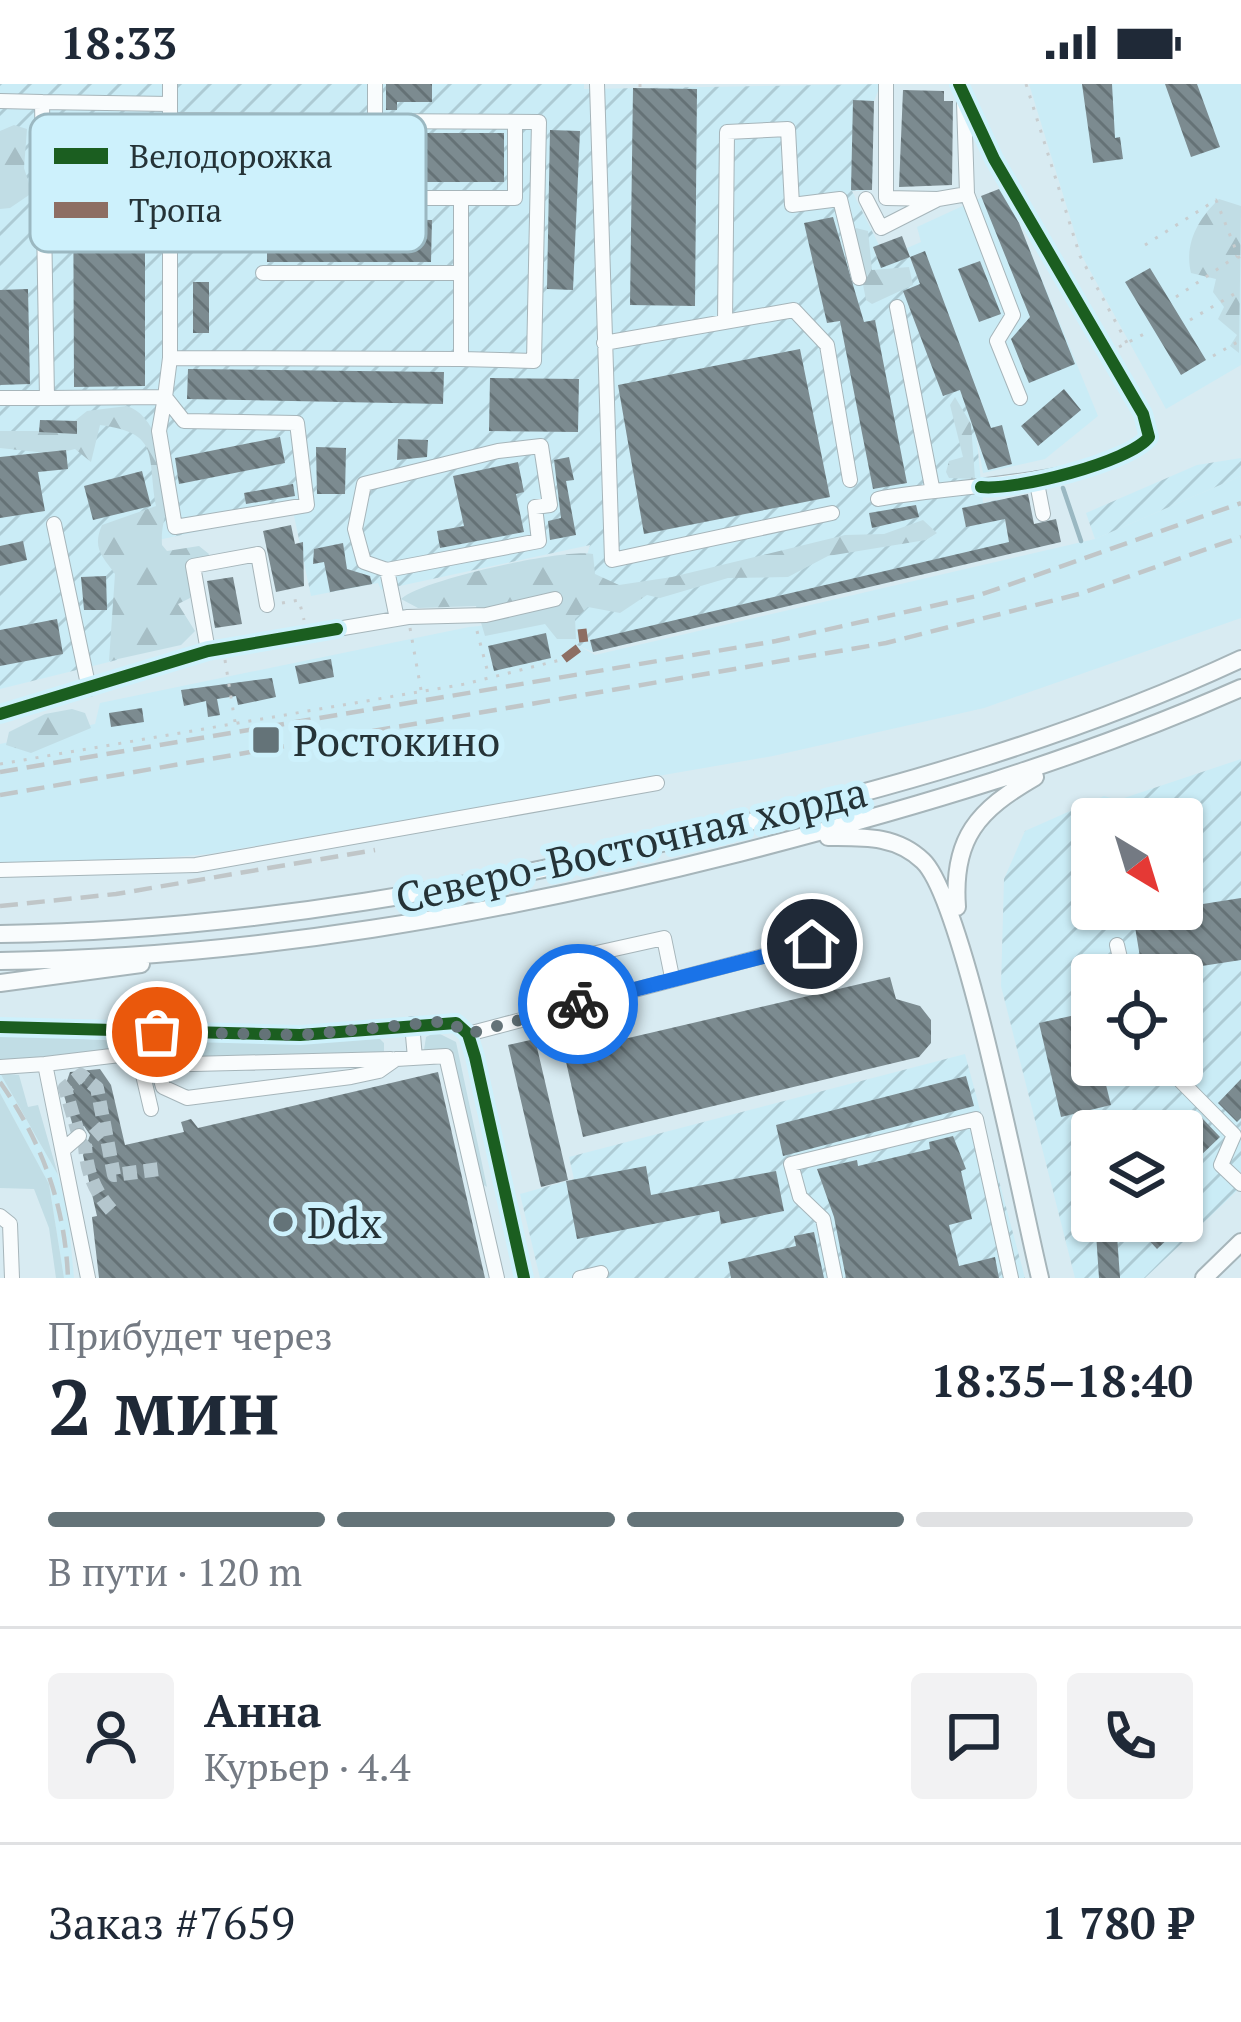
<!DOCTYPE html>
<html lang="ru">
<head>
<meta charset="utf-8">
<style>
  body { margin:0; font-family:"PT Serif",serif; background:#f2f2f3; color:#1f2937; height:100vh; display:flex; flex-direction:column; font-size:45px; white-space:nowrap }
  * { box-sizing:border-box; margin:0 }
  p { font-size:39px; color:#747a83 }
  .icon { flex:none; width:66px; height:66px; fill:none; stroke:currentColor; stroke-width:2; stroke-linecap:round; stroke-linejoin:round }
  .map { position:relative; height:1194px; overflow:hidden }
  .sheet { display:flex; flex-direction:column; background:#fff; flex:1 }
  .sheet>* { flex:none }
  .needle { width:78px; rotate:142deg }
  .controls { position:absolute; left:1071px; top:714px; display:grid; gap:24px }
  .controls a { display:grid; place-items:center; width:132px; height:132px; border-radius:12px; background:#fff; box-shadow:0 3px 9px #0004; font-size:60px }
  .pin { position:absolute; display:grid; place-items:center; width:102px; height:102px; color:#fff; margin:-51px; border:6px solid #fff; border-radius:50%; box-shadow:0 3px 12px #0007 }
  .courier { position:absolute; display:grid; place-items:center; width:120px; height:120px; margin:-60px; border:9px solid #1a73e8; border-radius:50%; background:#fff; color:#222; box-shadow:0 3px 15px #0007 }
  .headline em { font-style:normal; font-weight:600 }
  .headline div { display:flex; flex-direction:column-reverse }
  .headline { display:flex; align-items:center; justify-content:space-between; height:204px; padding:0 48px }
  h1 { font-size:78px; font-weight:600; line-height:90px }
  .bar { display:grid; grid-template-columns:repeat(4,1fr); gap:18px 12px; align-content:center; height:144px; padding:0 48px }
  .bar i { height:15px; border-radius:9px; background:#e0e1e3 }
  .bar .on { background:#647378 }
  .bar p { grid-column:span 4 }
  .line { display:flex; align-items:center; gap:30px; padding:0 48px; border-top:3px solid #e0e1e3 }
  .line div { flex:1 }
  .round { display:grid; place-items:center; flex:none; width:126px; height:126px; border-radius:12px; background:#f2f2f3 }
  .status { display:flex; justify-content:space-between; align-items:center; height:84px; padding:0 60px; background:#fff; direction:ltr }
  .status svg { height:33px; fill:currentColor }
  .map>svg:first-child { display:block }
</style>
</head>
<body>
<div class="status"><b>18:33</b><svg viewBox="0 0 49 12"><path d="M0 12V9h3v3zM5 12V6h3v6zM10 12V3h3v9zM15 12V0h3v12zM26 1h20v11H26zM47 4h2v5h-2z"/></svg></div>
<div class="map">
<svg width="1241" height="1194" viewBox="0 0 1241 1194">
  <defs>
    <pattern id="industrial-furrows" width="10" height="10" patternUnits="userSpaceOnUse" patternTransform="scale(3)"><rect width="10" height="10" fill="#caecf6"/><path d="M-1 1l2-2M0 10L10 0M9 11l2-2" fill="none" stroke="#adcbd4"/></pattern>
    <pattern id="forest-firs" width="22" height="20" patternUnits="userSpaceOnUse" patternTransform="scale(3)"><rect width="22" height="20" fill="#c1dde5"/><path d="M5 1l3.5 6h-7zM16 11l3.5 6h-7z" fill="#a6bec5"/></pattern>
    <pattern id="building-back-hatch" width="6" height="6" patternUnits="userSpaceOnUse" patternTransform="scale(3)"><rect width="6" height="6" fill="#7c8b90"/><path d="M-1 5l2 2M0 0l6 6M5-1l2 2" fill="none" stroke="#657276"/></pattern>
  </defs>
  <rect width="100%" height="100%" fill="#d8ebf2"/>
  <path fill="#caecf6" d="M1029 0H1241V281L1166 325 1082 172Z
    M1004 103 1098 332 1045 375 983 389 976 346 907 164 921 158 917 143Z
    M1241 392V534L984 624 773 672 209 770 0 787V660L95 640 100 619 469 543 569 533 577 561 595 571 1095 455Z
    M0 989 58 1091 68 1130 74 1194H64L49 1100 0 1009Z"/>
  <path fill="url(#industrial-furrows)" fill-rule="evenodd" d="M0 0H584V5L881 0 874 17 872 106 852 107 879 161 873 164 881 183 910 173 976 346 983 419 1001 415 1011 468 593 568 577 561 569 533 590 461 381 506 378 499 311 512 293 427 158 456 117 576 0 605Z
    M1241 374V392L1095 455 1086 429 1197 381Z
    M1241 675V1103L1145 1194H1075L1001 902 1004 795 1025 747 1104 712 1118 716ZM1092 735H1182V825H1092ZM1092 891H1182V981H1092ZM1092 1047H1182V1137H1092Z
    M965 970 1025 1194H540L520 1110 574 1095 569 1073Z"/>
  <path fill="#c1dde5" d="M436 948 456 958 487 1103 482 1100 450 966H424L426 953Z
    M0 951 145 958 143 964 0 976Z
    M377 952 384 959V970L163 974V965L180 957Z
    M0 989 19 991 28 1023 38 1021 58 1091Z
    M0 1009 49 1100 64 1194H56L49 1144 34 1105 0 1104Z"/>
  <path fill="url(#forest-firs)" d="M14 41 27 45 24 84 32 109 10 124 0 125V47Z
    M1219 115 1241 122 1239 269 1230 262 1237 251 1218 235 1224 223 1213 208 1216 195 1191 189C1184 160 1198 135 1219 115Z
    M856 144 868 147 872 186 909 183 913 201 872 220 866 216 853 150Z
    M955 313 971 340 975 395 949 394 946 388 949 377 963 373 950 321Z
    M127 322C158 331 173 394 167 423 164 437 161 446 162 461L167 467 199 462 209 470 190 514 178 520 195 547 181 561 109 577 115 490C102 472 92 464 102 441L156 422C147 372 161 349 100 341L91 378 75 365 55 370 0 364V347H62L87 327Z
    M923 436 937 449 926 456 828 472 788 493 728 494 660 514 647 511 620 529 588 523 575 535 576 555H557L545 540 485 552 476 522 418 524 401 515C421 496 564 464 593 470L595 490 619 501 672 493 845 451 884 450Z
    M72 625 85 629 91 644 31 669 6 661 9 648 45 630Z"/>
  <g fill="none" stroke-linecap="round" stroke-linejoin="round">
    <path stroke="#9ab8c2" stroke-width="4.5" d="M1063 404 1081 457"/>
  </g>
  <path fill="url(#building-back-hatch)" d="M386 0H432V18H397V26H386Z
    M1082 0H1112L1115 54 1120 53 1123 75 1093 79Z
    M1165 0H1197L1220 63 1191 73Z
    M633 4 697 5 695 222 630 221Z
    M903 6 944 7V17H953L952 101 899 103Z
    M853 16 874 17 872 106H851Z
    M550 46 580 47 573 206 547 205Z
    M192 49H504V98H192Z
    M145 65V302L74 303 73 66Z
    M999 105 1019 139 1075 280 1029 299 1011 255 1030 233 981 112Z
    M267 133 432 136 431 178H267Z
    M833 133 864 238 875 236 907 399 873 405 840 237 827 239 804 139Z
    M902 152 910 173 881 184 873 163Z
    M925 167 991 344 1002 341 1012 380 988 386 960 306 943 312 903 207 920 200 910 173Z
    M980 177 1001 230 979 238 958 185Z
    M1150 184 1206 276 1181 291 1125 198Z
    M193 198H209V249H193Z
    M28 205 30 300 0 301V206Z
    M800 265 830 413 644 450 618 301Z
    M188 285 444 288 443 320 187 315Z
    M490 294 579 295 578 348 489 347Z
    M1064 305 1081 326 1038 362 1021 342Z
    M40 336 77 337V350L39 348Z
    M280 353 285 379 179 400 175 374Z
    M398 355 428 356 427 373 397 376Z
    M316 363 346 364 345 410H317Z
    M66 366 68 385 38 388 45 427 0 434V373Z
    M569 373 574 396 566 397 576 451 550 456 548 437 561 434 554 376Z
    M518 378 524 408 516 410 524 448 440 464 437 447 464 442 453 392Z
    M142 387 151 422 93 436 84 402Z
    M293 400 295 412 246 420 244 409Z
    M1028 410 1034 440 1056 435 1061 458 593 568 590 556 1009 458 1005 435 966 443 962 424Z
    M916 421 919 433 872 444 869 429Z
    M291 441 295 460 303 458 304 502 276 508 263 447Z
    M23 457 27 476 0 482V462Z
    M343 459 347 485 370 492 372 500 330 508 324 478 313 480 314 465Z
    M106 492 107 526H84L81 493Z
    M233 493 242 540 215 544 207 497Z
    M57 535 63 570 0 582V546Z
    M546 549 551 574 494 587 488 562Z
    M331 575 334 593 299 600 295 582Z
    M272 594 276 613 238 621 236 612 217 615 220 631 208 633 206 617 184 622 181 606Z
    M142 624 144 638 111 643 109 629Z
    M1241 814V876L1143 891 1133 831Z
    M890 893 896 915 920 922 931 936V959L919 973 583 1053 564 969Z
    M1089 928 1092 981H1101L1111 1021 1061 1033 1039 939Z
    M535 955 568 1096 541 1103 508 961Z
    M100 985 111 1001 125 1061 184 1048 181 1038 191 1035 198 1044 438 988 485 1194H99L92 1133 97 1132 83 1071 90 1051 84 1042H73L63 1008 70 988Z
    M966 992 974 1022 783 1072 776 1041Z
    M1241 995V1034L1237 1038 1218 1019Z
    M1202 1034 1220 1053 1197 1075 1182 1053Z
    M953 1052 966 1085 961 1087 972 1135 949 1141 959 1182 995 1173 999 1194H846L834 1133 817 1085 857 1076 858 1082 930 1065 929 1058Z
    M646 1082 651 1111 776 1087 784 1127 721 1140 719 1127 577 1155 566 1097Z
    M1182 1106 1200 1125 1157 1165 1131 1137H1182Z
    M1092 1131V1137H1116L1120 1194H1099L1096 1149 1081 1150 1080 1132Z
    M814 1148 824 1194H731L728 1178 796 1162 794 1152Z"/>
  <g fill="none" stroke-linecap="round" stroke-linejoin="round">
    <path stroke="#b4c6cd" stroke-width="14" stroke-dasharray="14 7" stroke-linecap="butt" d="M104 1043 85 1060C86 1087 95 1109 113 1128
      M79 1052 65 1004 81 991 97 1004 114 1091 160 1085"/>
    <defs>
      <path id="minor" d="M170 0V274L461 275V189H263
        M375 0V37
        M597 0 612 476 832 429
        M886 0V114L938 115
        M0 17 42 18
        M964 18 967 110 1013 231 997 257 1020 314
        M170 36 539 38 534 277 461 275
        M170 114H461V189
        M461 114H515V38
        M866 115 881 144 938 115 967 110
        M897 223 932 403
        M725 238 727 48 788 45 792 121 840 115 859 194
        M604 259 794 226 827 261 850 396
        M170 274 165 313 47 314 42 18 170 20
        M165 313 184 337 297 339 307 421 175 443 159 347Z
        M0 314H47
        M1036 394 1043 430
        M878 415C939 402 1114 399 1149 353L1143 330 994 75 959 0
        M54 440 89 605
        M387 486 364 478 355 445 364 400 498 367 541 362 550 421 535 423 539 457 387 486 397 535
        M208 567 193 482 258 470 267 521
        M0 630 208 567 408 533 486 531 555 515
        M0 786 196 781 657 699
        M1117 861 1124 891
        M601 913 592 870 664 854 672 893
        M412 940 415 974
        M0 943 300 951 456 939 468 950 475 973 524 1194
        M468 950 812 859
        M1165 981 1234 1051 1221 1081 1241 1100
        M0 983 45 980
        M151 1025 143 991 151 981 391 975
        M64 1065 79 1052
        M0 1132 10 1140 12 1194
        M88 1194 45 980 153 967 163 1003 187 1014 351 993 379 987 396 975 446 972 497 1194
        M580 1194 601 1189
        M835 1194 823 1135 800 1113 791 1080 976 1035 1011 1194"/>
      <path id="major" d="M828 753C863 753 896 751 923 777 964 816 1022 1120 1040 1194
        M957 823C952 754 978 726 1035 693
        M0 850C246 847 486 802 725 744 902 701 1076 652 1241 575
        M0 877C250 874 497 830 739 769 911 725 1078 676 1241 604
        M0 899 141 880
        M1204 1194 1241 1158"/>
    </defs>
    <use href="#minor" stroke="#a6b5ba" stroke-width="16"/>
    <use href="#major" stroke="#a6b5ba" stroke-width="20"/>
    <path stroke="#c8cdcf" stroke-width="3" stroke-dasharray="3 9" stroke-linecap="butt" d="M640 0V4
      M1026 0 1080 172 1127 259
      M1145 161 1216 116 1241 179
      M1176 213 1237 172
      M1190 236 1241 206
      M1119 263 1146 249
      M1213 272 1241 256
      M282 519 299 516 304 536
      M410 544 421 606
      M477 547 488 589
      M225 576 235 638
      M0 680 465 600 564 575"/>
    <use href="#minor" stroke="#f9fcfd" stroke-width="14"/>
    <use href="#major" stroke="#f9fcfd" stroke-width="16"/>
    <path stroke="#c0c6c8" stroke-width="4.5" stroke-dasharray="18 9" stroke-linecap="butt" d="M0 688 776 557 977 512 1241 419
      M0 711 886 559 1079 510 1241 453
      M0 822 116 810 375 766
      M0 998C42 1058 65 1121 68 1194"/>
    <path stroke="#8d6e63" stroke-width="9" stroke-dasharray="18 9" stroke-linecap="butt" d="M564 575 584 560 582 545"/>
    <defs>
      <path id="cycleway" d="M959 0 994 75 1143 330 1149 353C1130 378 1015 407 981 403
        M0 630 208 567 337 545
        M0 943 300 951 456 939 468 950 475 973 524 1194"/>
    </defs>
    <use href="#cycleway" stroke="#cdf1fc" stroke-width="20"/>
    <use href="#cycleway" stroke="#1b5e20" stroke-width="12"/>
  </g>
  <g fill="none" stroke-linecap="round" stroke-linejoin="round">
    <path stroke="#647378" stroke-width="12" stroke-dasharray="0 21.6" d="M157 948 300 951 448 937 468 950 578 920"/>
    <path stroke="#1a73e8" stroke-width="15" d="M578 920 812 860"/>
  </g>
  <g fill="#647378" stroke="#cdf1fc" stroke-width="4.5">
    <rect x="251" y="641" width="30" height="30" rx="6"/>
    <circle cx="283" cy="1138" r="12"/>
  </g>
  <g text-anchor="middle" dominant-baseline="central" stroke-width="12" stroke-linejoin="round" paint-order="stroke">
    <g font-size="42" fill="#253337" stroke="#cdf1fc" text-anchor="start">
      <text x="293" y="656">Ростокино</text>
      <text x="307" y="1138">Ddx</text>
    </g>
    <g font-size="42" fill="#253337" stroke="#cdf1fc">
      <text transform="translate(631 760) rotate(-13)">Северо-Восточная хорда</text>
    </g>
  </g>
  <rect x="30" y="30" width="396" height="138" rx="18" fill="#cdf1fc" stroke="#9bb8c1" stroke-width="3"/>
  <rect x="54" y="64" width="54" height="16" fill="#1b5e20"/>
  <rect x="54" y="118" width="54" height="16" fill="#8d6e63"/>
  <g font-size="33" fill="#253337">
    <text x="129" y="84">Велодорожка</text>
    <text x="129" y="138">Тропа</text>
  </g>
</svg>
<div class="controls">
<a><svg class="needle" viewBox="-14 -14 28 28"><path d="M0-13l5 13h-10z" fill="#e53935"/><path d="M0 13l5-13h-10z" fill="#747a83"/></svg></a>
<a><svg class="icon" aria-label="locate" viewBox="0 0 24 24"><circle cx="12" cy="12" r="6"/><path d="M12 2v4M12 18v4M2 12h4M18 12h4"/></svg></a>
<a><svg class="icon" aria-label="layers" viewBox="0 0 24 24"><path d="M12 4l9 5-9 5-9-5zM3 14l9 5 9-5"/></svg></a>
</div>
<div class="pin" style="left:157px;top:948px;background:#ea580c"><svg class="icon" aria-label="bag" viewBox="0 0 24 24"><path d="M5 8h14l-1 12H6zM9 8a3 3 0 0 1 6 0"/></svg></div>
<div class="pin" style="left:812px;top:860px;background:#1f2937"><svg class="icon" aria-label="home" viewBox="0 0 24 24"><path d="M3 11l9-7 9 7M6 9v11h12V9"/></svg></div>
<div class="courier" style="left:578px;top:920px"><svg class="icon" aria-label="bike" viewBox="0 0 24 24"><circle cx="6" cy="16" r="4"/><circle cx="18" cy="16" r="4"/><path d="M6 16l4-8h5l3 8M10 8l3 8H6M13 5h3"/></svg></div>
</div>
<section class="sheet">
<div class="headline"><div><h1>2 мин</h1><p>Прибудет через</p></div><em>18:35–18:40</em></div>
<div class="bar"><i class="on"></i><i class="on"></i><i class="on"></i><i></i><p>В пути · 120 m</p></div>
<div class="line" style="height:216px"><a class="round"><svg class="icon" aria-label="person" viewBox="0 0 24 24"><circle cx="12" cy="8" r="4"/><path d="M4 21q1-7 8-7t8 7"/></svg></a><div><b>Анна</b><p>Курьер · 4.4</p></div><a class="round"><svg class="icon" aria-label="chat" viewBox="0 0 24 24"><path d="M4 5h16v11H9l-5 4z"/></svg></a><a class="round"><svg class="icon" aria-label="phone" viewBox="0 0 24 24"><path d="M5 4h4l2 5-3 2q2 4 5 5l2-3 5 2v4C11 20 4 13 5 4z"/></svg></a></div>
<div class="line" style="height:156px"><div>Заказ #7659</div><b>1 780 ₽</b></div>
</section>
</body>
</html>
